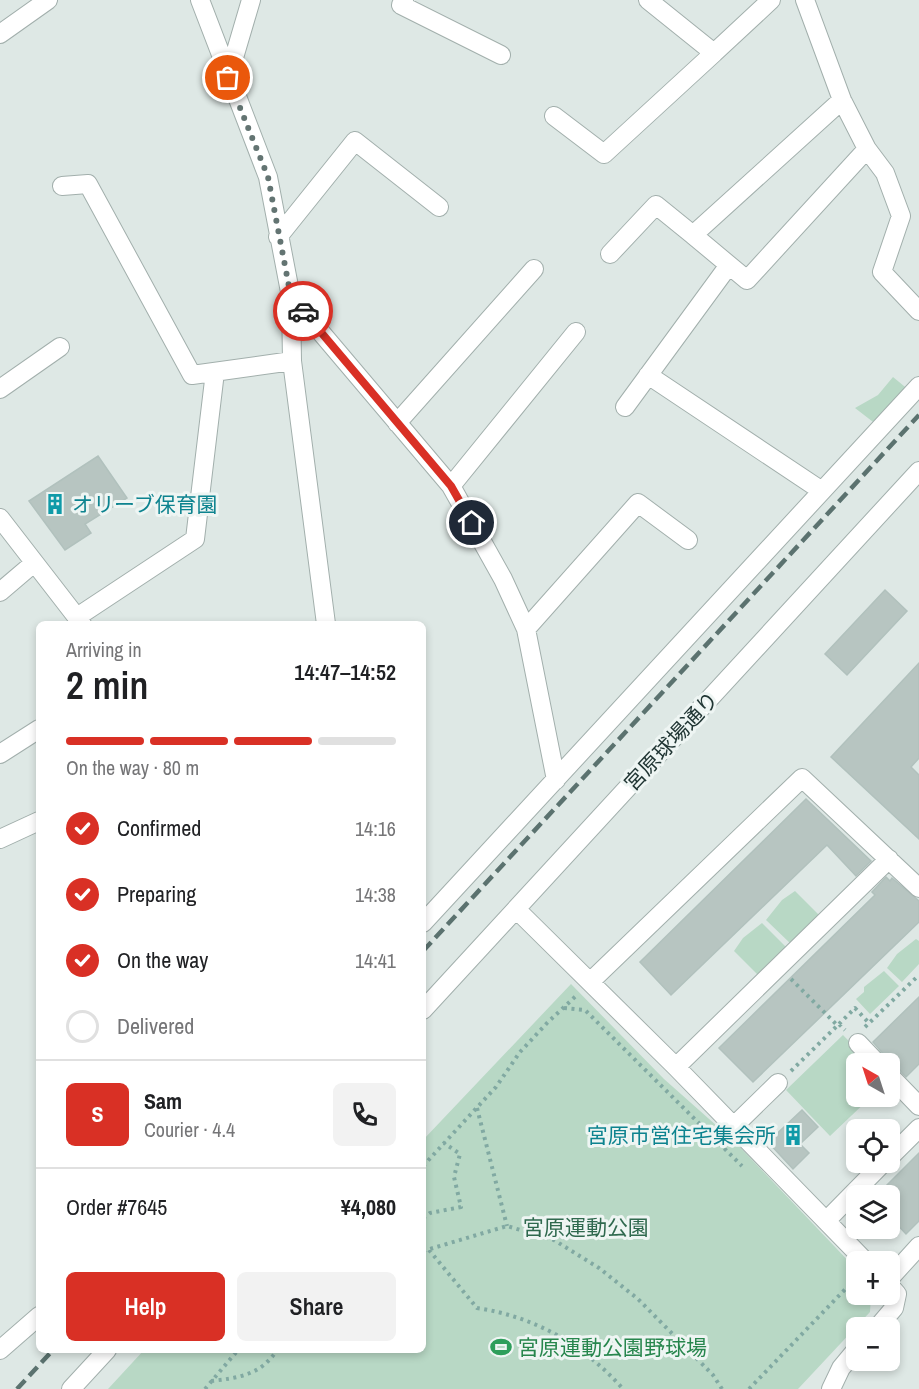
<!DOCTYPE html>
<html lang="en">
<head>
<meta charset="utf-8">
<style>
  body { margin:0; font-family:"Archivo Narrow","Noto Sans JP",sans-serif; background:#f2f2f2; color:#202124; height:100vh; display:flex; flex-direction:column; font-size:22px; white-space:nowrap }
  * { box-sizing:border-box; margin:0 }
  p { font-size:20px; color:#757577 }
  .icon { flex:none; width:33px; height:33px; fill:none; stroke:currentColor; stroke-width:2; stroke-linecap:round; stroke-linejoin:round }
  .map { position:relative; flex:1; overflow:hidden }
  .drawer { position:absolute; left:36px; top:621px; width:390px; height:732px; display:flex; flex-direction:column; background:#fff; border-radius:9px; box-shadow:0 3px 9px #0003 }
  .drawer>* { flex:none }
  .needle { width:39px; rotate:321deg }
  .buttons { position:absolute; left:846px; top:1053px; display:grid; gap:12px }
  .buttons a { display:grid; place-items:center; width:54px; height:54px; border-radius:9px; background:#fff; box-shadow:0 3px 9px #0003; font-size:30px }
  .pin { position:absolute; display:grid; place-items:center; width:51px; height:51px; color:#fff; margin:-26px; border:3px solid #fff; border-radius:50%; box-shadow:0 2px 6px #0007 }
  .courier { position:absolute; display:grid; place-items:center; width:60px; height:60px; margin:-30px; border:4px solid #d93025; border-radius:50%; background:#fff; color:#222; box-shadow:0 2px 8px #0007 }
  .head em { font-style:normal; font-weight:600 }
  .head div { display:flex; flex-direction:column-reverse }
  .head { display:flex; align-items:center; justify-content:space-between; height:102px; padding:0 30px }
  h1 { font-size:39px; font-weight:600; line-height:45px }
  .bar { display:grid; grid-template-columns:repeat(4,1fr); gap:9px 6px; align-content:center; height:72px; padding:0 30px }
  .bar i { height:8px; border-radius:4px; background:#e0e0e0 }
  .bar .on { background:#d93025 }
  .bar p { grid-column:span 4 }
  .line { display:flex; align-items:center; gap:15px; padding:0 30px; border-top:2px solid #e0e0e0 }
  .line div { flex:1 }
  .round { display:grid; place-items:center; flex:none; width:63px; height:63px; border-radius:9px; background:#f2f2f2 }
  ol { padding:0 30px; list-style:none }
  li { display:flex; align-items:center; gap:18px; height:66px }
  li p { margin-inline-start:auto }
  li .icon { padding:6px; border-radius:50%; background:#d93025; color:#fff; stroke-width:4 }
  li:last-child { color:#757577 }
  li i { width:33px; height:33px; border:3px solid #e0e0e0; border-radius:50% }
  .button { display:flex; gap:12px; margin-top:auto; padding:12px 30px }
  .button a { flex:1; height:69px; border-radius:9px; background:#d93025; color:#fff; font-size:24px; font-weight:600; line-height:69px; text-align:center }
  .button a+a { background:#f2f2f2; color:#202124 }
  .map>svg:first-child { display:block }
</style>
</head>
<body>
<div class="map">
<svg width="919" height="1389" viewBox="0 0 919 1389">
  <rect width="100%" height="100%" fill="#dee8e5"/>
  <path fill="#b8d8c5" d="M893 377 910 391 877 425 855 408 878 395Z
    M795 891 821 917 792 945 766 920 782 900Z
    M762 923 788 949 760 977 734 951 743 938Z
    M916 939 919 941V964L902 982 887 968 897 954Z
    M884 971 899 986 870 1014 856 999 864 992V987Z
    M571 984 664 1079 735 1142 856 1269V1294L871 1295 870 1312 798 1389H108L144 1350H423V1140Z
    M843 1035 870 1063 856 1064V1096L871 1097 830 1136 786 1090Z"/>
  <path fill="#b7c5c1" stroke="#b1c1bd" stroke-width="1.5" d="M98 456 127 498 85 524 91 533 65 550 29 501Z
    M885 590 907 611 847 675 825 654Z
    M919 663V758L911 767 919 775V839L831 757Z
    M806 799 871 861 856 876 827 845 671 995 640 962Z
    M886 877 890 881 892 878 919 901V922L753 1082 719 1048 875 895 872 892Z
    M919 997V1064L906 1077 898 1068 890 1065 886 1057 873 1042Z
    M802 1110 818 1127 800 1144 809 1153 793 1169 768 1142Z
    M919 1153V1221L906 1234 890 1217V1196H876Z"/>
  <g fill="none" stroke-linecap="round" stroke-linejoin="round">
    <defs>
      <path id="minor" d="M200 0 268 177 291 297 292 361 326 624
        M404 0 401 5 501 55
        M648 0 714 53 771 0
        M805 0 842 100 867 149 885 173 901 216 882 272 919 311
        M0 34 48 0
        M228 78 251 0
        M554 116 604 154 714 53
        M62 186 88 184 192 375 292 361
        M693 235 747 280 867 149
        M278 237 355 141 439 207
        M610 254 656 205 693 235 842 100
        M291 297 451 486 503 579 526 629 556 780
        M648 375 822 491
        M0 389 60 347
        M625 407 729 265
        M397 423 534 269
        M451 486 576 332
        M0 518 82 624
        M0 592 34 563
        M77 617 195 539 215 372
        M526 629 638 503 688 540
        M0 754 39 729
        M0 839 39 821
        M516 909 676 1067 866 1262
        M423 923 919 386
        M590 982 802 778 919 888
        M423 1010 919 471
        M858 1043 878 1064
        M676 1067 889 859
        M890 1076 919 1106
        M734 1126 778 1083
        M890 1157 919 1128
        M826 1221 884 1162
        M890 1278 919 1246
        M877 1328 894 1308 897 1294 890 1286
        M0 1350 39 1316
        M71 1389 107 1350
        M831 1389 841 1368 856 1350"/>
    </defs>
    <use href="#minor" stroke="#a2afac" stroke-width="20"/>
    <path stroke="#81a9a2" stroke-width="4" stroke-dasharray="3 4.5" stroke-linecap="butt" d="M791 979 837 1025
      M564 1008 585 1010 742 1166
      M839 1024 855 1008 869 1023
      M865 1027 919 975
      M791 1071 839 1024 845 1030
      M477 1108 507 1226
      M423 1166 496 1087 520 1052 547 1023 577 995
      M423 1218 430 1213 461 1207 454 1177 460 1154 444 1143
      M429 1250 477 1308C536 1317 584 1345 623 1389
      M423 1251 507 1226 554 1240 599 1268 638 1299 713 1375 722 1389
      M211 1381C238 1378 261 1375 277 1350
      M205 1389 238 1350
      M749 1389 856 1278"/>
    <use href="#minor" stroke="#fff" stroke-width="18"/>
    <path stroke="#5b726f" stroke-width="4.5" stroke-dasharray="12 6" stroke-linecap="butt" d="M423 951 919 415
      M17 1389 53 1350"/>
  </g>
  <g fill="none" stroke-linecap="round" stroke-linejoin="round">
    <path stroke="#637472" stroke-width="6" stroke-dasharray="0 10.8" d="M228 78 268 177 291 297 303 311"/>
    <path stroke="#d93025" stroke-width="8" d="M303 311 451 486 472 523"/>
  </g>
  <defs>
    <symbol id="building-bare" viewBox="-9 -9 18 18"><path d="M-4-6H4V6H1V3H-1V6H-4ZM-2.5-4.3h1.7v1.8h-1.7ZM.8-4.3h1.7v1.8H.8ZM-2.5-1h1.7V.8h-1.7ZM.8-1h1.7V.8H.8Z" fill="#0f9aa8" stroke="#eef5f3" stroke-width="2.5" paint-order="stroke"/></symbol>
    <symbol id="stadium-bare" viewBox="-9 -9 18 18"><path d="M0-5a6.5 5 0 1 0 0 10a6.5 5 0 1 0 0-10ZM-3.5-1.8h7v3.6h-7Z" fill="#2e9e5b" stroke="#eef5f3" stroke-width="2.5" paint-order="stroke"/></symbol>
  </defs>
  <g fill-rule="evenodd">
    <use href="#building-bare" x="40" y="489" width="30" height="30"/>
    <use href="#building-bare" x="778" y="1120" width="30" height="30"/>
    <use href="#stadium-bare" x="486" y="1332" width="30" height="30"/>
  </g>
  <g text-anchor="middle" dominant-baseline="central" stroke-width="6" stroke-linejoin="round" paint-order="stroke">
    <g font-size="21" fill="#0d838f" stroke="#eef5f3" text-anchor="start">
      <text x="72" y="504">オリーブ保育園</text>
      <text x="776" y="1135" text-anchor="end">宮原市営住宅集会所</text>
    </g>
    <g font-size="21" fill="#213634" stroke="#eef5f3">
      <text transform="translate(671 741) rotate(-47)">宮原球場通り</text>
    </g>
    <g font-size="21" fill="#2f694e" stroke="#eef5f3">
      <text x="586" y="1227">宮原運動公園</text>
    </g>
    <g font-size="21" fill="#27864d" stroke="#eef5f3" text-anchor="start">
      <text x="518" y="1347">宮原運動公園野球場</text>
    </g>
  </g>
</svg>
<div class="buttons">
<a><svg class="needle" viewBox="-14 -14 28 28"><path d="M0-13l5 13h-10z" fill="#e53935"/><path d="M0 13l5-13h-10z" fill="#757577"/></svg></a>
<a><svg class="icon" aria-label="locate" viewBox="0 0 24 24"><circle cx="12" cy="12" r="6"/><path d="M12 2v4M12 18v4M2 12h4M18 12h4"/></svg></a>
<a><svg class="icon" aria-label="layers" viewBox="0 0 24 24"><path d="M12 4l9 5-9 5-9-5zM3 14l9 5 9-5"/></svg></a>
<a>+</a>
<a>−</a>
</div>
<div class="pin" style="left:228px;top:78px;background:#ea580c"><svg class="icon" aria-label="bag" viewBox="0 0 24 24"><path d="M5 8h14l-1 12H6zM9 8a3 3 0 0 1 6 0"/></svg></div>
<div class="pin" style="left:472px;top:523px;background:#1f2937"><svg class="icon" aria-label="home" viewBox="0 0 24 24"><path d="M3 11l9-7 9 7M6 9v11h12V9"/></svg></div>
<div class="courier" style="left:303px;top:311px"><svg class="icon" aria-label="car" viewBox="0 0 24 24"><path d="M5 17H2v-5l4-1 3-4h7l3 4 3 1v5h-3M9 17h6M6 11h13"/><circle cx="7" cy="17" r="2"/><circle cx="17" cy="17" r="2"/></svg></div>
<section class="drawer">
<div class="head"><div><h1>2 min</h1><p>Arriving in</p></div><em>14:47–14:52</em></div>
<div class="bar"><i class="on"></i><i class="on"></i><i class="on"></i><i></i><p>On the way · 80 m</p></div>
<ol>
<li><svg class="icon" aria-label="check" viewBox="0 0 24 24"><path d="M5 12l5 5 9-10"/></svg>Confirmed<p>14:16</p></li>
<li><svg class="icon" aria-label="check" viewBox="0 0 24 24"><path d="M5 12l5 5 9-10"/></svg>Preparing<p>14:38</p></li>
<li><svg class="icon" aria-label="check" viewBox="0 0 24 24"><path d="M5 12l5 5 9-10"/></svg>On the way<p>14:41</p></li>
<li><i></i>Delivered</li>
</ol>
<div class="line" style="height:108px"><b class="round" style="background:#d93025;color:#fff">S</b><div><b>Sam</b><p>Courier · 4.4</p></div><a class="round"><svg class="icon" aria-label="phone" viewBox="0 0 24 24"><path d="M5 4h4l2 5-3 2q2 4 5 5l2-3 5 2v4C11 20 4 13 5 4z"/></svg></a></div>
<div class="line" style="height:78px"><div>Order #7645</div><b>¥4,080</b></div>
<div class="button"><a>Help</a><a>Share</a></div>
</section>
</div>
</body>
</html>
